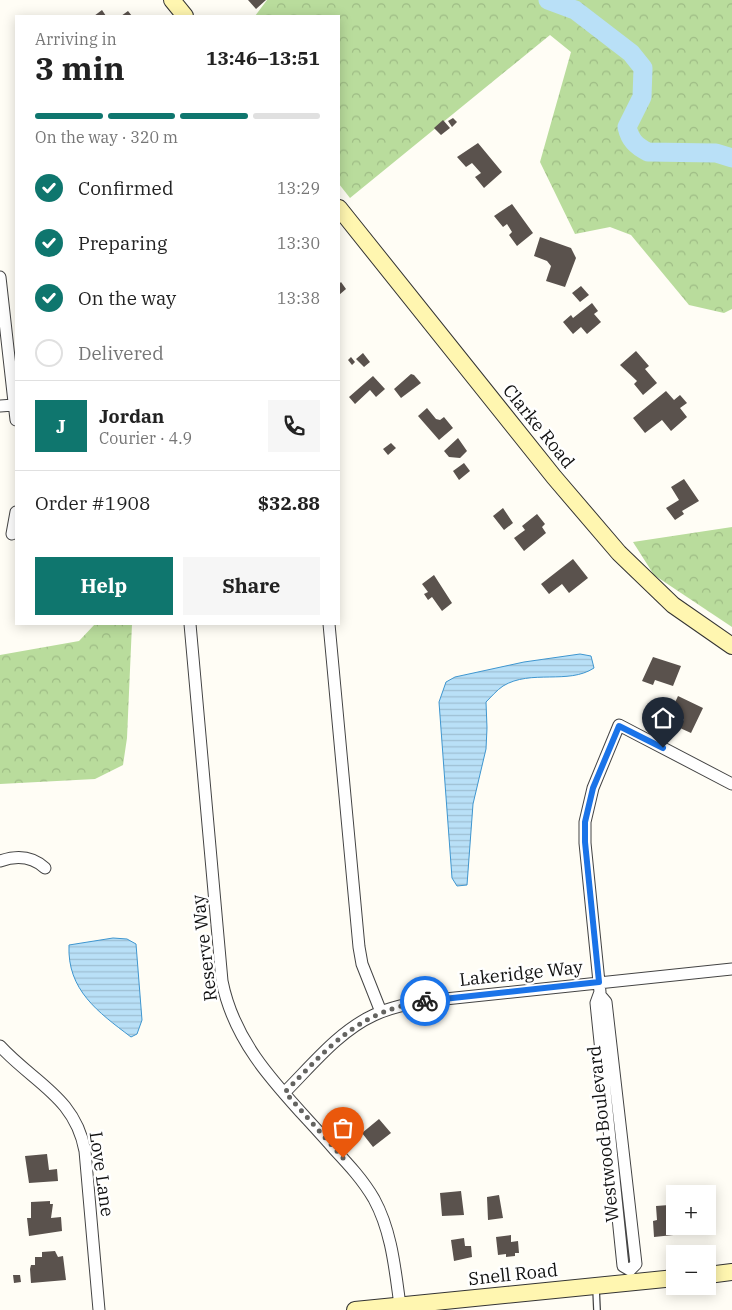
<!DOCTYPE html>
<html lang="en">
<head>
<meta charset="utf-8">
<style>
  body { margin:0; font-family:"IBM Plex Serif",serif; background:#f6f6f6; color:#222; height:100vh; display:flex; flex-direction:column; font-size:19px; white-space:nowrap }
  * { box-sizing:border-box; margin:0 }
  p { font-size:16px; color:#767676 }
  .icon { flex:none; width:28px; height:28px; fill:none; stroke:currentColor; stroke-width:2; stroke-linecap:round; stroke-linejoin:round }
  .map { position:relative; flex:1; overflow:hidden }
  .drawer { position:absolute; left:15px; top:15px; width:325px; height:610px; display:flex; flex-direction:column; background:#fff; border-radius:0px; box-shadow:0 2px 12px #0003 }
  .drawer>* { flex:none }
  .controls { position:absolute; left:666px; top:1185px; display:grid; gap:10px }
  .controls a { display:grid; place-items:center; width:50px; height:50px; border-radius:0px; background:#fff; box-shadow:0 2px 12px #0003; font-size:25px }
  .pin { position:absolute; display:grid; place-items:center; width:42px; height:42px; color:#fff; margin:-51px -21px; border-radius:50% 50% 50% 0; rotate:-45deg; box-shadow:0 0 5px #0007 }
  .pin .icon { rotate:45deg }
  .courier { position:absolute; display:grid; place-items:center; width:50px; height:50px; margin:-25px; border:4px solid #1a73e8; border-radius:50%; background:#fff; color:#222; box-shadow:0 1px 6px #0007 }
  .overview em { font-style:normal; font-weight:800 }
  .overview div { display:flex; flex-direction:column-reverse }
  .overview { display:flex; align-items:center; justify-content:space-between; height:85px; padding:0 20px }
  h1 { font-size:32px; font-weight:800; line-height:38px }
  .bar { display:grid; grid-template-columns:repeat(4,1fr); gap:8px 5px; align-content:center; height:60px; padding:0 20px }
  .bar i { height:6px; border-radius:4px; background:#e0e0e0 }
  .bar .on { background:#0f766e }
  .bar p { grid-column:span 4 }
  .line { display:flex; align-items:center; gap:12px; padding:0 20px; border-top:1px solid #e0e0e0 }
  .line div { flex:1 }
  .round { display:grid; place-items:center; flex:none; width:52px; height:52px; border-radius:0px; background:#f6f6f6 }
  ol { padding:0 20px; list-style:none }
  li { display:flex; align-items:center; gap:15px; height:55px }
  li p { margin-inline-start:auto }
  li .icon { padding:5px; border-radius:50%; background:#0f766e; color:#fff; stroke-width:4 }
  li:last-child { color:#767676 }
  li i { width:28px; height:28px; border:2px solid #e0e0e0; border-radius:50% }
  .primary-button { display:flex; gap:10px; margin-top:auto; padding:10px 20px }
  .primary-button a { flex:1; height:58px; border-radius:0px; background:#0f766e; color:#fff; font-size:20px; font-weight:800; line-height:58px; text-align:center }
  .primary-button a+a { background:#f6f6f6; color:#222 }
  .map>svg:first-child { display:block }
</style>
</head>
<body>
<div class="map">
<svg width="732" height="1310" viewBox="0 0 732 1310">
  <defs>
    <pattern id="forest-crowns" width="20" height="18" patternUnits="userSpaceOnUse" patternTransform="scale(1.25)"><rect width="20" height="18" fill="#b9dc9c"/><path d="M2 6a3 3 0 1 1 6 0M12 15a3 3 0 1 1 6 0" fill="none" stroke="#9ebc85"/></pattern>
    <pattern id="water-rules" width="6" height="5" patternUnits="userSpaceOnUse" patternTransform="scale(1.25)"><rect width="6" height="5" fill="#b9e0f7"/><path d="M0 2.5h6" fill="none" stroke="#9ebfd3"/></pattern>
  </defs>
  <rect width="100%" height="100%" fill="#fffdf5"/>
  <path fill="url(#forest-crowns)" d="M267 0H732V309L724 313 689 305 631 235 610 227 575 234 540 162 571 52 550 35 350 198 339 184V16H255Z
    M732 527V627L654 575 633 542Z
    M95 624H132L127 738 123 765 95 779 0 784V655L79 641Z"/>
  <path fill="url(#water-rules)" stroke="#3f96cf" d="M580 654 591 656 594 668C568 685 531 669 503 686 497 690 491 697 486 702L487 728 486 749 473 804 467 885 457 886 452 878 439 702 446 682 455 677 524 662Z
    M113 938 127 939 136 944 142 1020 137 1034 131 1037C98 1012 67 990 69 945Z"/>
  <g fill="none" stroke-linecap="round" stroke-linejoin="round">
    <path stroke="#b9e0f7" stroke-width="19" d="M548 0 575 10 631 53 643 68 642 97 627 127C630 140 636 146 648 152L716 153 732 158"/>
  </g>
  <path fill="#5a524d" d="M248 0H266L256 9Z
    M102 10 106 16H94Z
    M128 11 132 16H121Z
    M453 118 457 122 452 127 448 121Z
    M443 120 450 128 441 135 434 128Z
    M478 143 502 172 484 188 475 177 481 173 472 163 466 167 457 157Z
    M512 204 533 233 517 246 509 235 512 232 507 224 503 227 494 216Z
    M540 237 571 248 576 258 565 287 546 281 551 266 547 261 534 256Z
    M341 282 346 289 339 295V284Z
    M581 286 589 295 580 302 572 293Z
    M592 303 598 311 594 314 601 322 587 334 581 327 573 334 563 322 571 315 573 318Z
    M636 351 649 366 645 369 657 383 643 395 634 384 637 381 620 365Z
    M363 353 370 362 364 367 356 359Z
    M351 357 355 362 352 365 348 360Z
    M411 374 414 375 421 383 401 398 394 389Z
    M373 376 385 389 376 397 370 390 355 404 349 397Z
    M666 391 674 400 680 395 687 403 680 408 687 417 671 431 662 420 645 433 633 418Z
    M427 408 436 419 440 420 444 417 453 428 439 440 418 416Z
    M458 438 467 451 460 458 449 457 444 451Z
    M391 443 396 448 388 455 383 449Z
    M464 463 470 471 459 480 453 471Z
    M684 479 699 501 682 511 684 514 675 520 666 508 679 500 671 487Z
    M503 508 513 523 504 530 493 516Z
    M537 514 545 524 542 527 546 533 524 551 514 538 525 530 522 526Z
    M573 559 588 578 569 593 562 584 549 594 541 584Z
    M434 575 452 603 442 611 432 597 428 600 424 594 428 592 422 584Z
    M653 657 681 666 673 686 655 680 653 685 642 681Z
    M678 696 703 708 691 733 680 728 684 719 680 717 679 720 670 713Z
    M379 1119 391 1133 373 1147 362 1133Z
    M47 1154 49 1170 57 1169 58 1181 29 1183 25 1156Z
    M461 1191 464 1215 442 1216 440 1193Z
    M499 1195 503 1218 488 1220 487 1197Z
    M50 1201V1204H53L51 1218 61 1217 62 1231 29 1236 27 1218H31V1202Z
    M669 1205V1210H675V1226H682L683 1234 654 1237 653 1221 657 1220 656 1206Z
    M511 1235V1242L518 1241 519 1253H515V1256L506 1257V1254L498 1255 496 1237Z
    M464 1238 465 1246H471L472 1257 454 1261 451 1240Z
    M55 1251 58 1257 63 1256 66 1280 31 1283 30 1269 31 1265H35V1257H42V1252Z
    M13 1275H20L21 1282 14 1283Z"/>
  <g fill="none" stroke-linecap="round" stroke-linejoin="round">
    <defs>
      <path id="lane" d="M596 1288 597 1310"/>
      <path id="street" d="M0 277 16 420
        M0 406 14 405
        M12 534 16 512
        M190 624 222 981C236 1052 289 1097 334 1149 349 1165 363 1180 374 1199 392 1232 395 1270 400 1305
        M329 624 359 947 362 964 381 1012
        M0 861C17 855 32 856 45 868
        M600 995 606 1002 636 1264 630 1270 623 1266 596 1003 600 992 585 843V822L593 788 619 725 732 784
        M0 1046C34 1083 75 1097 85 1151L99 1310
        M285 1092C312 1065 339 1031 374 1015 391 1007 408 1004 426 1001L732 969"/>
      <path id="secondary" d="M172 0 185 16
        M339 208 554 477 619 553 673 605 732 646
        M708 1275 732 1272
        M355 1310 675 1278"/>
    </defs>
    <use href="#lane" stroke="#444" stroke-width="8"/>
    <use href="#street" stroke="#444" stroke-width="13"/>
    <use href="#secondary" stroke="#333" stroke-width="18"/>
    <use href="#lane" stroke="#fff" stroke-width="5.5"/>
    <use href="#street" stroke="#fff" stroke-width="11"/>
    <use href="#secondary" stroke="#fff6b0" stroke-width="16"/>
  </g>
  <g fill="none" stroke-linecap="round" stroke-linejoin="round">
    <path stroke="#646461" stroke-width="5" stroke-dasharray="0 9" d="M343 1158 285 1092C331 1045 357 1012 425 1001"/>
    <path stroke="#1a73e8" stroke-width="6" d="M425 1001 599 982 585 842V822L593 788 619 726 663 748"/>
  </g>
  <g text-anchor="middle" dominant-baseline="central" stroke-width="5" stroke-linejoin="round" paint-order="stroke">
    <g font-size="18" fill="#111" stroke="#fff">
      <text transform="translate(539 426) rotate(51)">Clarke Road</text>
      <text transform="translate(204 948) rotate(-97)">Reserve Way</text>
      <text transform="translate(521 973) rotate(-6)">Lakeridge Way</text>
      <text transform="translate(603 1134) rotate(-96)">Westwood Boulevard</text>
      <text transform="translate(102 1174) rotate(82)">Love Lane</text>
      <text transform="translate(513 1274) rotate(-6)">Snell Road</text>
    </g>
  </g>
</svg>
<div class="controls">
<a>+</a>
<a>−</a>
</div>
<div class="pin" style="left:343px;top:1158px;background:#ea580c"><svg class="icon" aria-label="bag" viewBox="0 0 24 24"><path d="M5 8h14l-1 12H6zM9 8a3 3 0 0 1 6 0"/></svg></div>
<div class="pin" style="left:663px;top:748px;background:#1f2937"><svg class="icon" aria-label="home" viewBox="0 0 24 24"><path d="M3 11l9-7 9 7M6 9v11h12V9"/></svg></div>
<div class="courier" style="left:425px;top:1001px"><svg class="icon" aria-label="bike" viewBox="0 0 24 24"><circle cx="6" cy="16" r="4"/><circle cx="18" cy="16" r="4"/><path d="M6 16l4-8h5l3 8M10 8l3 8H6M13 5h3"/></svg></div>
<section class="drawer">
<div class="overview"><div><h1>3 min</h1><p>Arriving in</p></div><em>13:46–13:51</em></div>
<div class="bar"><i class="on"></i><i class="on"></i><i class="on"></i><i></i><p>On the way · 320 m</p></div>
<ol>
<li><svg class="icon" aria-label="check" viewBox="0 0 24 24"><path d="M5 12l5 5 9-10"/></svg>Confirmed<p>13:29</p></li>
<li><svg class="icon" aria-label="check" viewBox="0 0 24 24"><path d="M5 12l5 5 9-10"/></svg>Preparing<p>13:30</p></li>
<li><svg class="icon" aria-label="check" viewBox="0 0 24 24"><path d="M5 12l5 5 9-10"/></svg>On the way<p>13:38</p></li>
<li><i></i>Delivered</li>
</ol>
<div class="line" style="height:90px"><b class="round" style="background:#0f766e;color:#fff">J</b><div><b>Jordan</b><p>Courier · 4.9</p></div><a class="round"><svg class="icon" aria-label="phone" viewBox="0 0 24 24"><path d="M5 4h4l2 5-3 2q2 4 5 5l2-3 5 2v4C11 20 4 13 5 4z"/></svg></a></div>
<div class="line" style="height:65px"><div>Order #1908</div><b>$32.88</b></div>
<div class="primary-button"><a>Help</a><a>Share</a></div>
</section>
</div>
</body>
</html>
